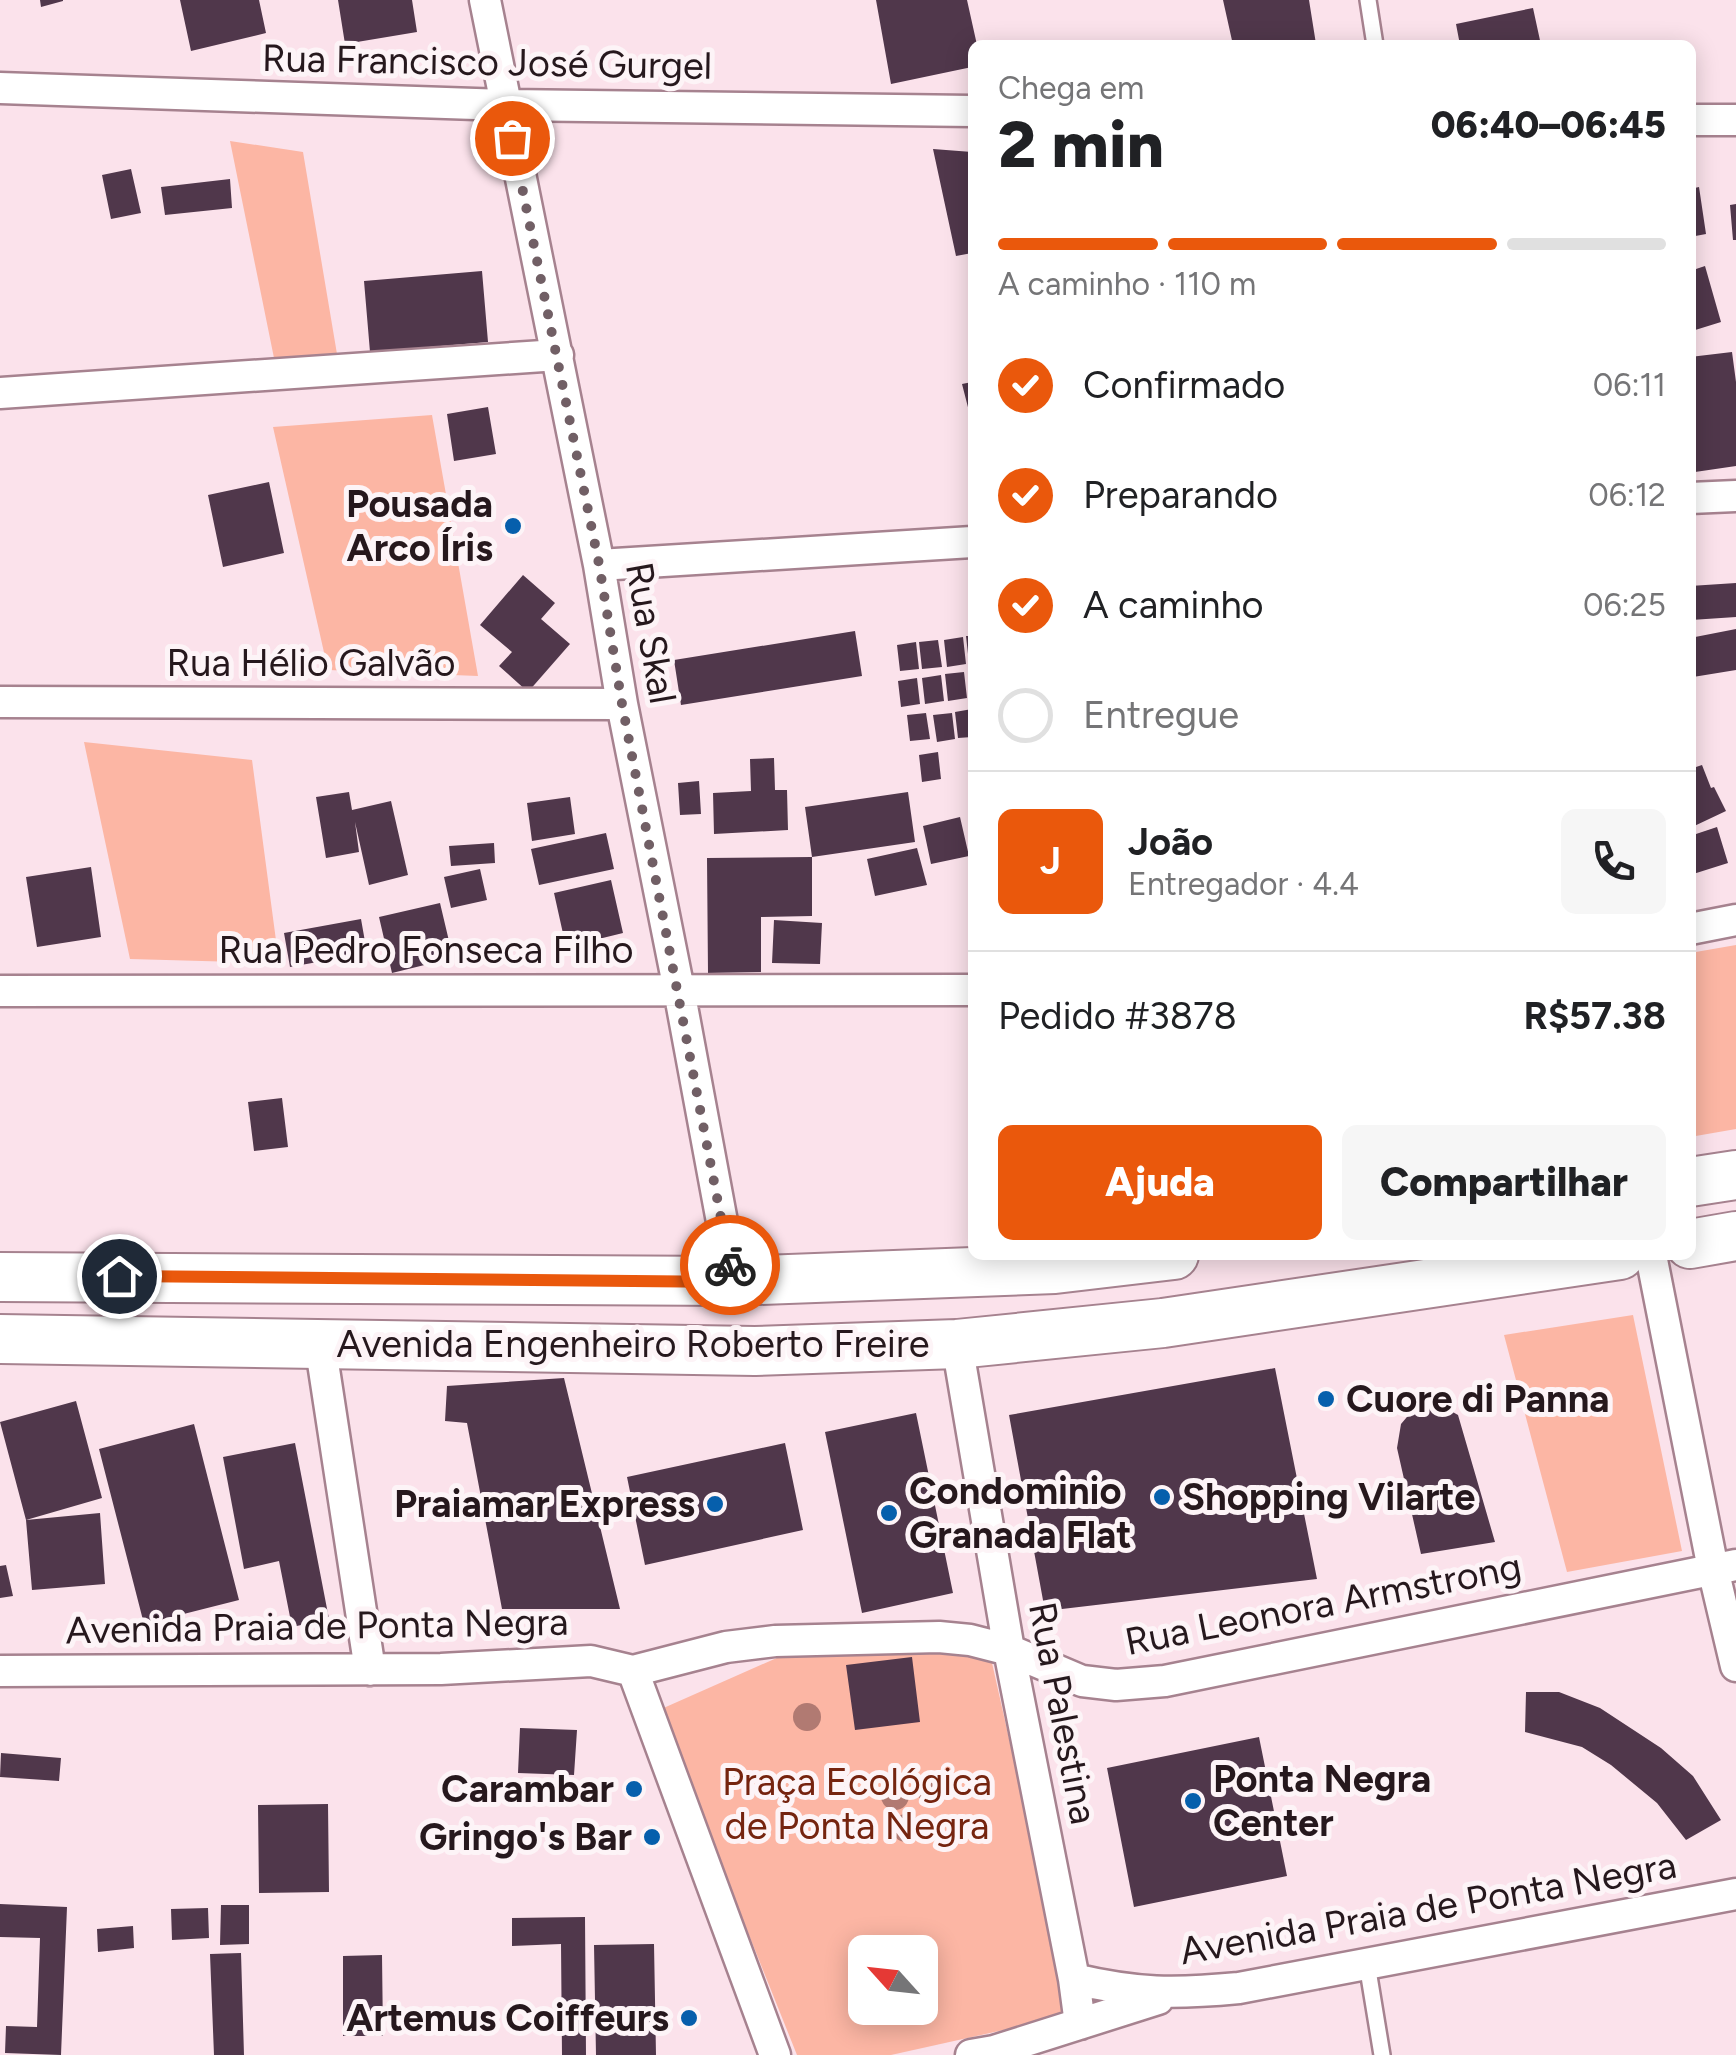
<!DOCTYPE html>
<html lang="pt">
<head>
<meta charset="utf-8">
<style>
  body { margin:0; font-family:Figtree,sans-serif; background:#f6f6f6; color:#202124; height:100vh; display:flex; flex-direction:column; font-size:38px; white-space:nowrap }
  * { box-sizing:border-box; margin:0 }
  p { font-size:32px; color:#757577 }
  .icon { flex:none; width:55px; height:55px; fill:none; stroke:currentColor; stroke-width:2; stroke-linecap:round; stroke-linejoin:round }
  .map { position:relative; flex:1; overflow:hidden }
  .panel { position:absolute; left:968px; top:40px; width:728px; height:1220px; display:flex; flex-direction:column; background:#fff; border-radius:15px; box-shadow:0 5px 25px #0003 }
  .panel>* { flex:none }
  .needle { width:65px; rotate:297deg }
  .fabs { position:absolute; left:848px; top:1935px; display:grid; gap:20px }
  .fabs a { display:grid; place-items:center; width:90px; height:90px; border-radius:15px; background:#fff; box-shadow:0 5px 25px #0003; font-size:50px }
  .pin { position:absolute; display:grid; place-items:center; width:85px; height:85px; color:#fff; margin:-42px; border:5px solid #fff; border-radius:50%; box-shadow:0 2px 10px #0007 }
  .courier { position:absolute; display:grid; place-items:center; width:100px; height:100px; margin:-50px; border:8px solid #ea580c; border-radius:50%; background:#fff; color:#222; box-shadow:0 2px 12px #0007 }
  .overview em { font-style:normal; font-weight:800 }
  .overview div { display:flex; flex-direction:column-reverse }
  .overview { display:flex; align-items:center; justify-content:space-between; height:170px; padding:0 30px }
  h1 { font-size:65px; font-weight:800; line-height:75px }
  .bar { display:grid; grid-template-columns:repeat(4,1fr); gap:15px 10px; align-content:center; height:120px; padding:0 30px }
  .bar i { height:12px; border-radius:8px; background:#e0e0e0 }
  .bar .on { background:#ea580c }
  .bar p { grid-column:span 4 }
  .line { display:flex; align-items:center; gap:25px; padding:0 30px; border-top:2px solid #e0e0e0 }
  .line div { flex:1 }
  .round { display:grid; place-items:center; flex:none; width:105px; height:105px; border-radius:15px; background:#f6f6f6 }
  ol { padding:0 30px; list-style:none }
  li { display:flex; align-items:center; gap:30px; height:110px }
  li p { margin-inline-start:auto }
  li .icon { padding:10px; border-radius:50%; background:#ea580c; color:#fff; stroke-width:4 }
  li:last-child { color:#757577 }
  li i { width:55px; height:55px; border:5px solid #e0e0e0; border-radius:50% }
  .action { display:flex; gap:20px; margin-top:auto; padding:20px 30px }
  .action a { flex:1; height:115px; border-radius:15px; background:#ea580c; color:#fff; font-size:40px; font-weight:800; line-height:115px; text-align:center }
  .action a+a { background:#f6f6f6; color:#202124 }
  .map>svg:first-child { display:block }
</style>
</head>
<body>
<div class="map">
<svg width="1736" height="2055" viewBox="0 0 1736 2055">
  <rect width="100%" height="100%" fill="#fbe2eb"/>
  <path fill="#fcb6a4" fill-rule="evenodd" d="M230 141 303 152 337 354 274 358Z
    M432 415 478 676 328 670 273 427Z
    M84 742 252 760 279 963 130 959Z
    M1736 945V1129L1690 1137V953Z
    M1633 1315 1682 1551 1567 1572 1504 1335Z
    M788 1653 990 1654 1071 2015 891 2055H797L659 1710ZM865 1952H920V2008H865Z"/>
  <path fill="#50374b" d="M40 0H63V1L41 7Z
    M180 0H259L266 33 191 51Z
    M338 0H412L417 32 345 44Z
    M876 0H967L977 45H972V67L891 84Z
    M1223 0H1309L1316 44 1233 45Z
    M1533 8 1541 45H1460L1456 24Z
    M933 149 972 152V253L956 256Z
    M131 169 141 213 111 219 102 175Z
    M230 179 232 208 165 215 161 187Z
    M1699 187 1706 234 1690 237V189Z
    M1736 204V240H1733L1730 205Z
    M1705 266 1721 322 1692 331 1690 271Z
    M482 271 488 342 370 352 364 281Z
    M1732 352 1736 382V466L1695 472 1690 428V357Z
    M972 382V419H971L962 384Z
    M488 407 496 454 454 461 447 414Z
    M269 482 284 553 223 567 208 495Z
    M523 575 555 603 541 619 570 644 528 692 499 666 512 652 480 625Z
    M1736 583V617L1691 620 1690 586Z
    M1736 629V670L1693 677 1690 638Z
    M855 631 862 676 681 705 674 660Z
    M966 636H972V663H969Z
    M963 637 966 664 947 667 944 640Z
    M938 640 942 667 922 669 919 642Z
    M916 642 919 669 900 671 897 645Z
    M964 672 967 698 948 701 945 674Z
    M941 675 944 701 925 704 922 678Z
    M917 678 920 704 901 707 898 681Z
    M972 709V737L958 738 955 712Z
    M926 713 930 739 910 741 907 715Z
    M952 713 955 739 937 742 933 715Z
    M938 752 941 779 922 782 919 755Z
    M774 758 775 790H787L788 830 714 834 713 793 751 791 750 759Z
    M1702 765 1711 788 1714 787 1726 811 1690 828V769Z
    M699 781 701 814 680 815 678 783Z
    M349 792 352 810 391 801 408 875 369 885 355 822 359 852 326 858 316 797Z
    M908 792 915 842 812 857V916L761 917V972L708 973 707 858 812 857 805 807Z
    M570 797 575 834 532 841 527 803Z
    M960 817 969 856 931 864 923 826Z
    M1717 827 1728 863 1690 875V836Z
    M606 833 614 869 539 885 531 849Z
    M494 843 495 863 451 866 449 846Z
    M917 848 927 885 875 896 867 859Z
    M91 867 101 937 37 947 26 877Z
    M480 869 487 900 451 908 444 877Z
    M611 880 623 933 566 947 554 893Z
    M440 903 453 958 392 973 379 917Z
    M361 919 367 953 290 967 284 933Z
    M774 920 822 923 820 964 772 963Z
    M282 1098 288 1147 254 1151 248 1102Z
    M1275 1368 1317 1579 1045 1611 1009 1415Z
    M564 1378 620 1609H502L467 1423 445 1421 447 1386Z
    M1430 1399 1458 1415 1495 1542 1421 1554 1397 1448 1401 1424 1412 1411Z
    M76 1401 102 1498 26 1520 0 1422Z
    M916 1413 953 1593 862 1613 825 1432Z
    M194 1424 239 1600 144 1624 99 1449Z
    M295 1443 329 1619 292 1627 279 1561 244 1569 223 1457Z
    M785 1443 803 1530 645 1565 627 1477Z
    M100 1513 105 1584 32 1590 26 1520Z
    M6 1565 13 1596 0 1598V1566Z
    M912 1657 920 1722 855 1730 846 1665Z
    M1526 1692H1559L1600 1708 1661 1748 1693 1776 1721 1820 1686 1840 1657 1803 1611 1765 1582 1747 1525 1732Z
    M520 1728 577 1730 574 1775 518 1773Z
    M1259 1737 1287 1876 1134 1907 1107 1768Z
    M1 1753 61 1758 59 1781 0 1777Z
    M328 1804 329 1892 259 1893 258 1805Z
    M0 1904 67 1907 61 2055 5 2053 6 2026 37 2027 40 1938 0 1937Z
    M221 1905H249V1944L220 1945Z
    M208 1908 209 1938 172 1940 171 1909Z
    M585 1917 586 2055H562L561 1944 512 1946V1918Z
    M133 1926 134 1948 98 1952 97 1929Z
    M654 1944 656 2055H596L594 1945Z
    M241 1953 244 2055H214L210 1954Z
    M382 1955 383 2036H343V1956Z"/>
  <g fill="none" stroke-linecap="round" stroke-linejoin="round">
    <defs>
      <path id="service" d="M1368 0 1375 45
        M1367 1964 1382 2055"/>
      <path id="minor" d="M485 0 599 565 622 704 679 990 733 1281
        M0 88 505 105 972 111
        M1690 120H1736
        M0 393 558 355
        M1690 498 1736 496
        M599 565 972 542
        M0 702 622 704
        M1690 929 1736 920
        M0 991 972 990
        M1651 1255 1713 1569 1736 1666
        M320 1343 370 1670
        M957 1344 1009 1650 1074 1979 1080 2024
        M0 1671 441 1669 591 1661 633 1671
        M633 1671 726 1647 775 1641 939 1637 970 1640 1009 1650 1082 1681 1116 1685 1165 1681 1736 1565
        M633 1671 775 2055
        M1074 1979C1138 1994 1174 1994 1239 1988L1736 1894
        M971 2055 994 2051 1158 1999"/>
      <path id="primary" d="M1690 1182 1736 1175
        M1690 1244 1736 1236
        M0 1277 733 1281 1055 1269 1174 1255
        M0 1339 755 1351 957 1344 1163 1323 1620 1255"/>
    </defs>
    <use href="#service" stroke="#a6828f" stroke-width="20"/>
    <use href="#minor" stroke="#a6828f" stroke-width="35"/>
    <use href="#primary" stroke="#a6828f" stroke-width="52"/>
    <use href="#service" stroke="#fff" stroke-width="15"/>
    <use href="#minor" stroke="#fff" stroke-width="30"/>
    <use href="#primary" stroke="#fff" stroke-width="48"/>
  </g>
  <g fill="#b17a72">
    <circle cx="807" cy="1717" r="14"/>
    <circle cx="931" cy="1790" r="14"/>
    <circle cx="895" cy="1796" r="14"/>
    <circle cx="906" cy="1828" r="14"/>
  </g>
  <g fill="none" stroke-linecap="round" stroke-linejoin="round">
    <path stroke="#715f65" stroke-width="10" stroke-dasharray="0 18" d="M512 138 599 564 622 704 730 1265"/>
    <path stroke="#ea580c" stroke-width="12" d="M119 1276 733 1282 730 1265"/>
  </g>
  <g fill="#065fac" stroke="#fdf4f7" stroke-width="4">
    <circle cx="513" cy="526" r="10"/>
    <circle cx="1326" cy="1399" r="10"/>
    <circle cx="1162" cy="1497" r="10"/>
    <circle cx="715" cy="1504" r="10"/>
    <circle cx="889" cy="1513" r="10"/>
    <circle cx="634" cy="1789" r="10"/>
    <circle cx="1193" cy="1801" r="10"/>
    <circle cx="652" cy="1837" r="10"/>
    <circle cx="689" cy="2018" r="10"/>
  </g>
  <g text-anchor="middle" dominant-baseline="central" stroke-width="10" stroke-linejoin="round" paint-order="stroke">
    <g font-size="38" fill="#26181d" stroke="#fdf4f7">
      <text transform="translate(487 62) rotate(1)">Rua Francisco José Gurgel</text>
      <text transform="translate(651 633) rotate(80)">Rua Skal</text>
      <text x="311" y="663">Rua Hélio Galvão</text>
      <text x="426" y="950">Rua Pedro Fonseca Filho</text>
      <text x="633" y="1344">Avenida Engenheiro Roberto Freire</text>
      <text transform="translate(1323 1604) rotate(-11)">Rua Leonora Armstrong</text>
      <text transform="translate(317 1626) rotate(-1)">Avenida Praia de Ponta Negra</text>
      <text transform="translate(1063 1713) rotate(79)">Rua Palestina</text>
      <text transform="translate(1428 1908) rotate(-10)">Avenida Praia de Ponta Negra</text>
    </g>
    <g font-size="38" font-weight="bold" fill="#26181d" stroke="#fdf4f7" text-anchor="end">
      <text x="493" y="504">Pousada<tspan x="493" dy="44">Arco Íris</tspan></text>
      <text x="1346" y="1399" text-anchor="start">Cuore di Panna</text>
      <text x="909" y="1491" text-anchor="start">Condominio<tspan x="909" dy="44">Granada Flat</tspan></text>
      <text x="1182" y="1497" text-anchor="start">Shopping Vilarte</text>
      <text x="695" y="1504">Praiamar Express</text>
      <text x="1213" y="1779" text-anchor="start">Ponta Negra<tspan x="1213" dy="44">Center</tspan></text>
      <text x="614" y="1789">Carambar</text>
      <text x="632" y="1837">Gringo's Bar</text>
      <text x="669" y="2018">Artemus Coiffeurs</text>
    </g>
    <g font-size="38" fill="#75240f" stroke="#fdf4f7">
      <text x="857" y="1782">Praça Ecológica<tspan x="857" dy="44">de Ponta Negra</tspan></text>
    </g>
  </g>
</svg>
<div class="fabs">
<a><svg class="needle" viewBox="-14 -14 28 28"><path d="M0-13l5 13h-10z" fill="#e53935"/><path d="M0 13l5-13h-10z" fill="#757577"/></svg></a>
</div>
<div class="pin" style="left:512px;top:138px;background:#ea580c"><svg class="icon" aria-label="bag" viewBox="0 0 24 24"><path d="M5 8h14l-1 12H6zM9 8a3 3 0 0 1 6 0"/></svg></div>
<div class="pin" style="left:119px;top:1276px;background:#1f2937"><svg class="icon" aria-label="home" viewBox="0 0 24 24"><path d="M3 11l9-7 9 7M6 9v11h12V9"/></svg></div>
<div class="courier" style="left:730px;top:1265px"><svg class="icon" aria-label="bike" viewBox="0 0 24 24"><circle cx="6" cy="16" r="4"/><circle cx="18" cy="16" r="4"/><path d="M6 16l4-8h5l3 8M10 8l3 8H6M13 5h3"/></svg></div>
<section class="panel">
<div class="overview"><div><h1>2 min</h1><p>Chega em</p></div><em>06:40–06:45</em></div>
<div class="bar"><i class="on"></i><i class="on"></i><i class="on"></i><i></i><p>A caminho · 110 m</p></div>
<ol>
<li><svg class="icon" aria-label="check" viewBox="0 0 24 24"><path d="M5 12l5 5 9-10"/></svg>Confirmado<p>06:11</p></li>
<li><svg class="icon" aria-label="check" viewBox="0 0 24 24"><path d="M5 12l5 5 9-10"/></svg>Preparando<p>06:12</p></li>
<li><svg class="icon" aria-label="check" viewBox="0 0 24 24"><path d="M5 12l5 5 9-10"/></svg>A caminho<p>06:25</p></li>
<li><i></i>Entregue</li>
</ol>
<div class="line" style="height:180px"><b class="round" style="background:#ea580c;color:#fff">J</b><div><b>João</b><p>Entregador · 4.4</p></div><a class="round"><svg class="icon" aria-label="phone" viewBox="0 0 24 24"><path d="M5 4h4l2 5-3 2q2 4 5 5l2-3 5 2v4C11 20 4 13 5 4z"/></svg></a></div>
<div class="line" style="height:130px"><div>Pedido #3878</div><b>R$57.38</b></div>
<div class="action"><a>Ajuda</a><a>Compartilhar</a></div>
</section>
</div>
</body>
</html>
